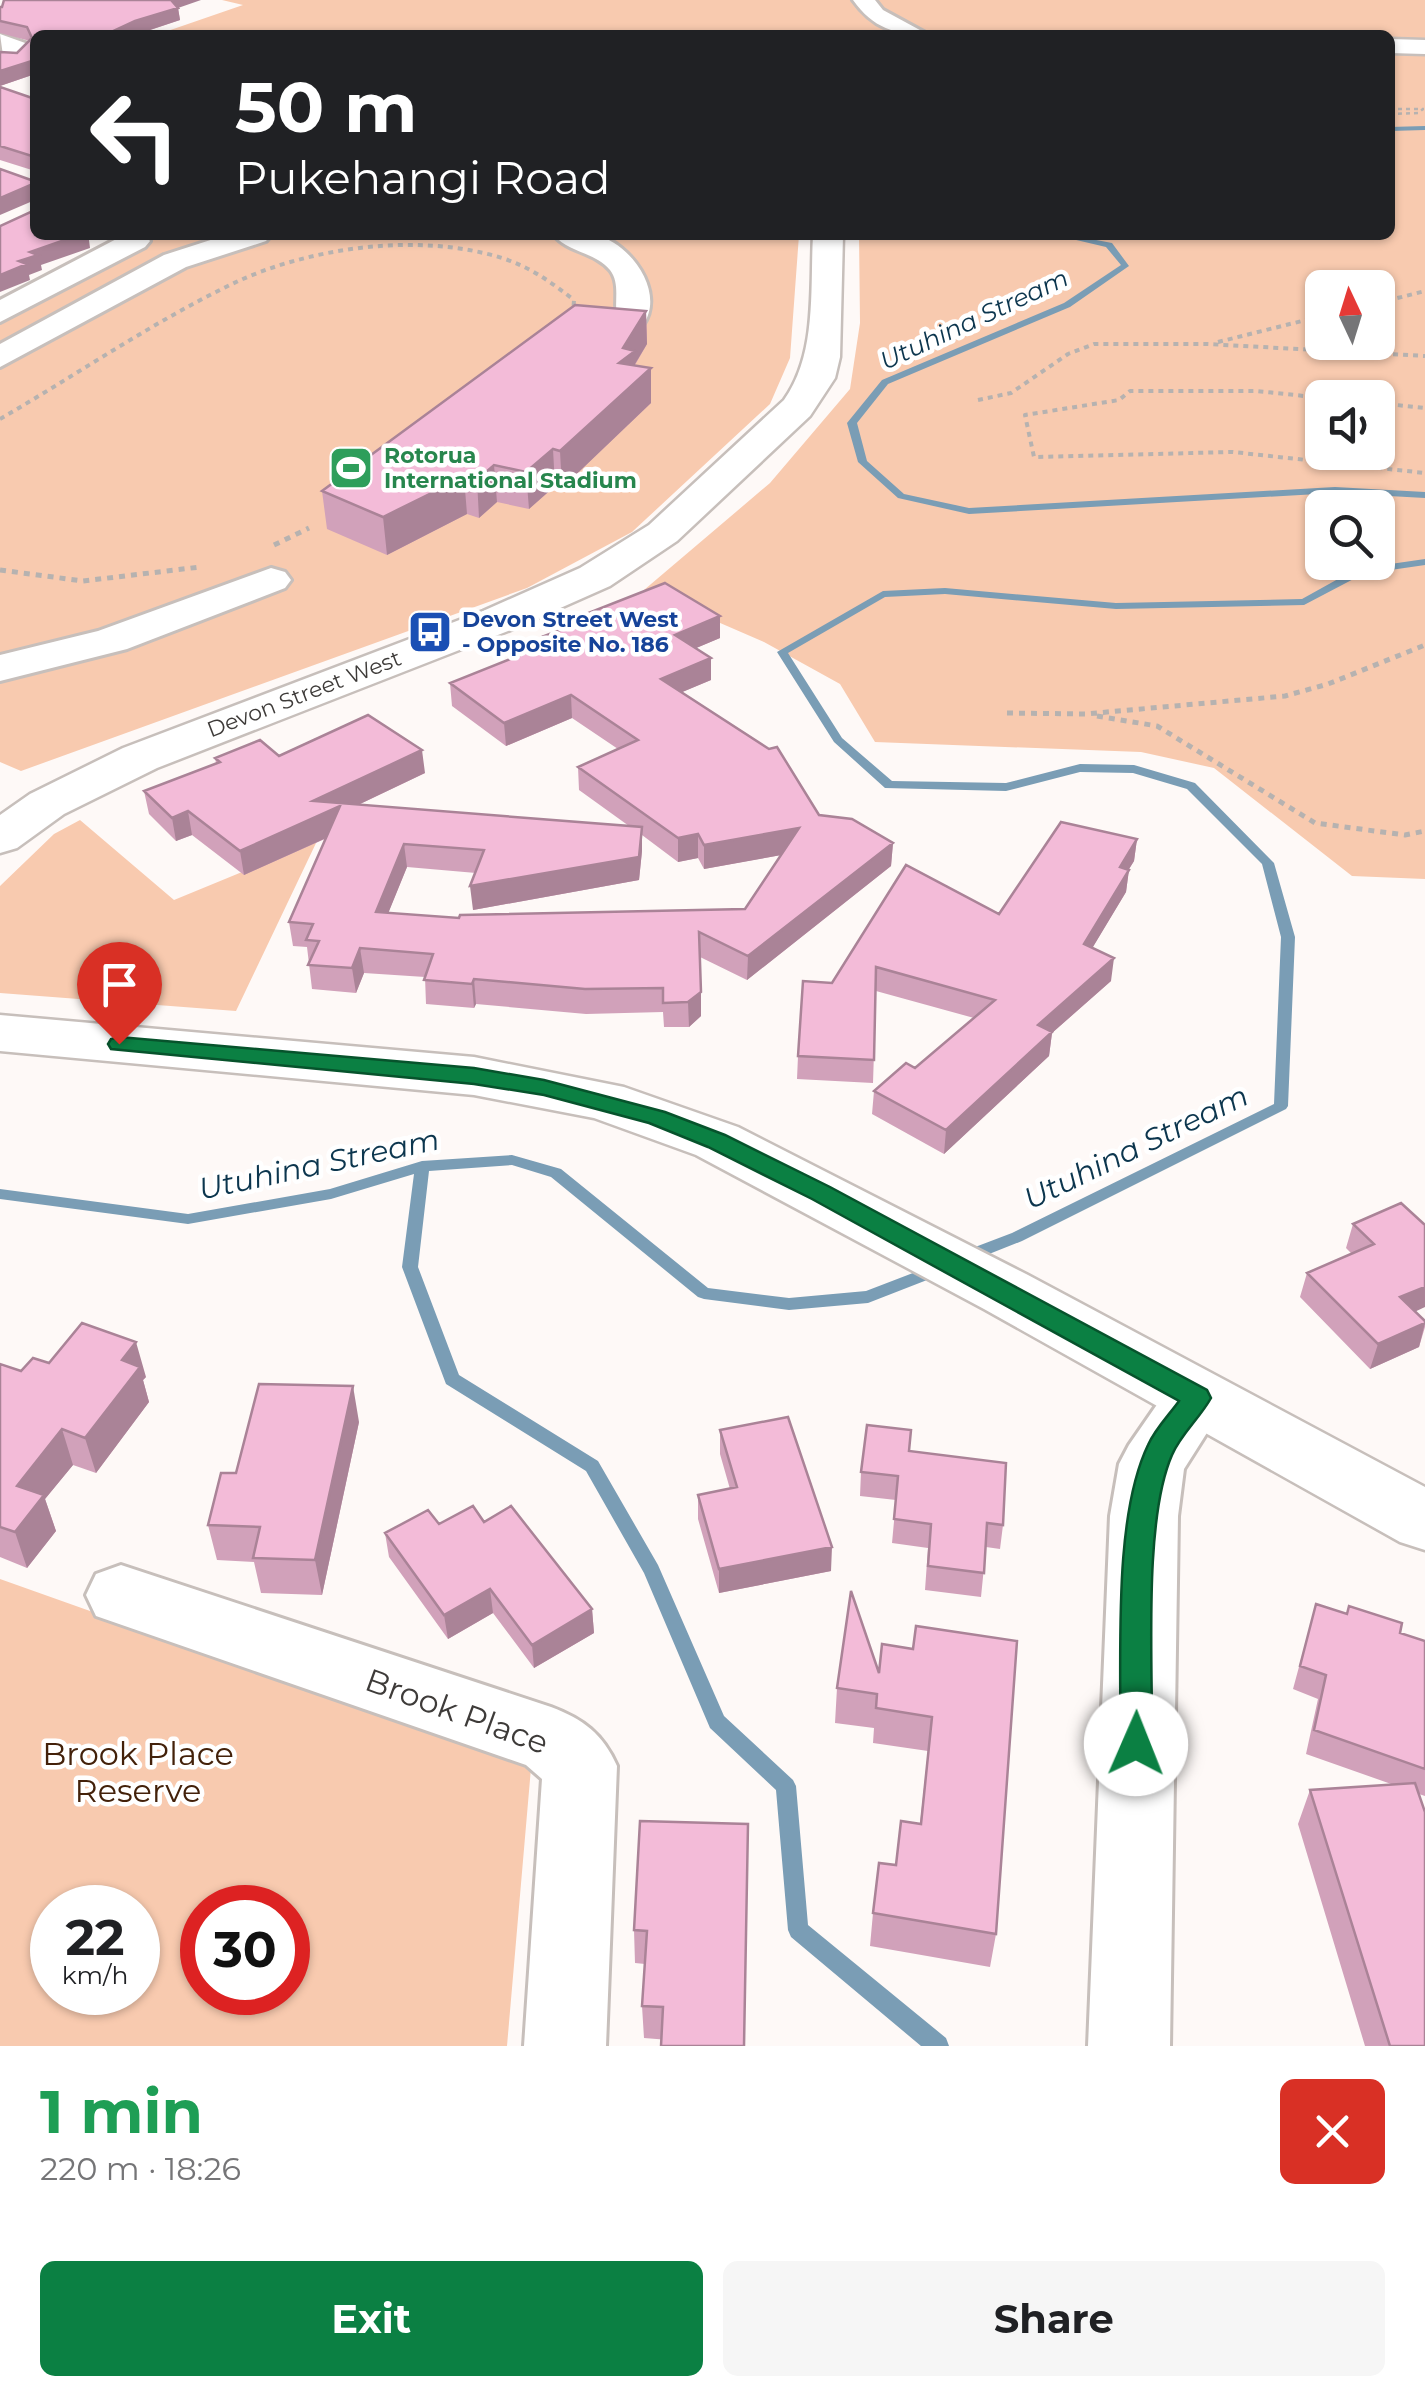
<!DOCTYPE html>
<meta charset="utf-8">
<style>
body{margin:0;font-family:Montserrat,sans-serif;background:#f6f6f6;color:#202124;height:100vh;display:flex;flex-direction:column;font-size:38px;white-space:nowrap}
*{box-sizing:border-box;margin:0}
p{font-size:32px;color:#757577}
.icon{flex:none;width:55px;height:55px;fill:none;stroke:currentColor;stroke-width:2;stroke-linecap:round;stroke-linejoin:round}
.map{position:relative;height:2046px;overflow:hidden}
.panel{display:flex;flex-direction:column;background:#fff;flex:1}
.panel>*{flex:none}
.hud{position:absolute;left:30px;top:30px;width:1365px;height:210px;border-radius:15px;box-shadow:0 2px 8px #0004;background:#202124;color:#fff;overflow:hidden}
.needle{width:65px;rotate:356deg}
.controls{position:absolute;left:1305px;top:270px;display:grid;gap:20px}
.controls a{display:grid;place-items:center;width:90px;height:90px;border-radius:15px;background:#fff;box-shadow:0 2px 8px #0004;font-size:50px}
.speed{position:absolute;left:30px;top:1885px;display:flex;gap:20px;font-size:50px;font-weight:700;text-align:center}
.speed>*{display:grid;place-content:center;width:130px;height:130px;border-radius:50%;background:#fff;box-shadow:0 2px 8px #0004;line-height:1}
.speed small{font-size:25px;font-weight:400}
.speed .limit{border:15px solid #d22;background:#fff;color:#111}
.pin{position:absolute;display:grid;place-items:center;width:85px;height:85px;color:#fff;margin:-102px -42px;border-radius:50% 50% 50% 0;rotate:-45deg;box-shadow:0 0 10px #0007}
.pin .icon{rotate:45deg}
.me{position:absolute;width:110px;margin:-55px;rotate:1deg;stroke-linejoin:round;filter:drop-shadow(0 0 8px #0008)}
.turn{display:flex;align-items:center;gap:35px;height:210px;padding:0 40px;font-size:45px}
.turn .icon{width:130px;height:130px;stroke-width:2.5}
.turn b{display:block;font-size:70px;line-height:85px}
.round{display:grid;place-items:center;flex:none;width:105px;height:105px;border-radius:15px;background:#f6f6f6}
.overview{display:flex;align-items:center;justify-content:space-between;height:170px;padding:0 40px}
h1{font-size:60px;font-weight:700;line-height:75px;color:#1e9e55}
.button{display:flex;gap:20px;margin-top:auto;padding:20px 40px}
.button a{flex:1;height:115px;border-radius:15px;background:#0b8043;color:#fff;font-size:40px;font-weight:700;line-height:115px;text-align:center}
.button a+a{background:#f6f6f6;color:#202124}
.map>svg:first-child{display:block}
.green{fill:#f8caaf;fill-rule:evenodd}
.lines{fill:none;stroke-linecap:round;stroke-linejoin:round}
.stream{fill:#7a9db5;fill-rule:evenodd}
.minor-casing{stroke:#c7bfbb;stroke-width:6}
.major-casing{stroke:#c7bfbb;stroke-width:5}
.path-far2{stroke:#b6b2b0;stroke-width:2.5;stroke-dasharray:4 4;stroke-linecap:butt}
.path-far1{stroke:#b6b2b0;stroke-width:4;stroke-dasharray:5 5;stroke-linecap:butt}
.path{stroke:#b6b2b0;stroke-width:5;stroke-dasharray:6 6;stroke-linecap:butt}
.minor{fill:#fff;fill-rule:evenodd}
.major{fill:#fff;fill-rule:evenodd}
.wall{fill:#d1a1ba;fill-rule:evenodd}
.shaded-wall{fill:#aa8397}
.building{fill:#f3bbd8;stroke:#aa8397;stroke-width:2.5}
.route{fill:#0b8043;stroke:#07532c;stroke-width:2.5}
.labels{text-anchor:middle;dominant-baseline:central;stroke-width:9;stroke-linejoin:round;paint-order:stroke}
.far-leisure-label{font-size:22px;font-weight:bold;fill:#27864d;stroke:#fff;text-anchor:start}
.far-transit-label{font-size:22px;font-weight:bold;fill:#164399;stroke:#fff;text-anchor:start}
.far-street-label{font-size:22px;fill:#3e3b39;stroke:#fff}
.far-water-label{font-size:25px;font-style:italic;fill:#0c364e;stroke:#fff}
.water-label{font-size:30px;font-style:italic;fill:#0c364e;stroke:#fff}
.near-street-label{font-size:32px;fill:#3e3b39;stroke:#fff}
.near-park-label{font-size:32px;fill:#43210a;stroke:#fff}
</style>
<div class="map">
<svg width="1425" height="2046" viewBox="0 0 1425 2046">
<rect width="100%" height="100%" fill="#fef9f7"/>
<!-- green -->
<path class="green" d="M 222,0 L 1425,0 L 1425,41 L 1390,40 L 1390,35 L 156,35 L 243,5 Z
M 1390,53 L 1425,54 L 1425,879 L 1352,876 L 1214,768 L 1141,752 L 875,742 L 840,684 L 764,642 L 644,590 L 770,483 L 850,389 L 860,323 L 859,235 L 1390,235 ZM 1322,288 L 1378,288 L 1378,342 L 1322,342 ZM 1322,398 L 1378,398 L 1378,452 L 1322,452 ZM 1322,508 L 1378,508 L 1378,562 L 1322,562 Z
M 138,235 L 799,235 L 790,358 L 770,404 L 632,532 L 527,588 L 21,771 L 0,762 L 0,307 Z
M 80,820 L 174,900 L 317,841 L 236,1011 L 0,993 L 0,886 L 54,834 Z
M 0,1579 L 531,1768 L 507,2046 L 0,2046 ZM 52,1908 L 138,1908 L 138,1992 L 52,1992 ZM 202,1908 L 288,1908 L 288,1992 L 202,1992 Z"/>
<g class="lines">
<!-- stream -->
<path class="stream" d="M 1425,126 L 1425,130 L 1390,131 L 1390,127 Z
M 1055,235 L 1070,235 L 1112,243 L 1129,266 L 1070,307 L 888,384 L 857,423 L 867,461 L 904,494 L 969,508 L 1335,487 L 1425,492 L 1425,498 L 1335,493 L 969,514 L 898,498 L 858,462 L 847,423 L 882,380 L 1064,303 L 1121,265 L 1106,247 Z
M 1425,559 L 1425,565 L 1363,574 L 1304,605 L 1116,609 L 945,594 L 885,597 L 788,653 L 842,738 L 892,781 L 1006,783 L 1080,764 L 1134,765 L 1195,783 L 1274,863 L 1295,937 L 1288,1106 L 1286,1109 L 1022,1241 L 974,1260 L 962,1260 L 960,1256 L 962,1252 L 1012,1233 L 1274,1104 L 1281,937 L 1262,864 L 1187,789 L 1133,773 L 1080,772 L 1006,791 L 885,788 L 834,742 L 777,652 L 883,591 L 945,588 L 1116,603 L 1302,599 L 1356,569 Z
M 512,1155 L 561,1169 L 708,1288 L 789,1298 L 866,1291 L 939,1263 L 945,1265 L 947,1269 L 945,1273 L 868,1303 L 789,1310 L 704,1299 L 698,1297 L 551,1177 L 512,1165 L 429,1171 L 418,1267 L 459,1375 L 598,1461 L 658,1565 L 724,1716 L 793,1780 L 796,1786 L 808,1925 L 946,2038 L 949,2046 L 921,2046 L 791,1937 L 788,1930 L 776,1790 L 710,1728 L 644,1573 L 586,1471 L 446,1384 L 402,1267 L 414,1174 L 331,1199 L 188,1224 L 0,1199 L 0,1189 L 188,1214 L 330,1189 L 422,1161 Z"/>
<defs>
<path id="minor" d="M 853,0 L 875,0 L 883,10 L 929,35 C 895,35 873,28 853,0 Z
M 0,34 L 28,44 L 32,49 L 20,63 L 4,63 Z
M 124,235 L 145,235 L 150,241 L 145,247 L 0,322 L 0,300 Z
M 226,235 L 271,235 L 266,241 L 186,267 L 0,367 L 0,344 L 164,255 Z
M 554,235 C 567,235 583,232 596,235 C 630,243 666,292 643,325 L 621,325 C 610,309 623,287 610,270 C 595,252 567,252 554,235 Z
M 271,568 L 285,572 L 291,580 L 285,588 L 127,649 L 0,681 L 0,655 L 98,631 Z
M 1197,1373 L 1220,1380 L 1229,1398 L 1184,1469 L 1178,1516 L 1170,2046 L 1088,2046 L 1110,1516 L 1119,1464 L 1129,1445 L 1174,1380 Z
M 121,1565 L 551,1707 C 583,1719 603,1734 617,1766 L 606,2046 L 524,2046 L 542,1779 L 526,1765 L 96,1616 L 86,1595 L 96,1574 Z"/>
<path id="major" d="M 1390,39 L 1425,40 L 1425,54 L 1390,53 Z
M 813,235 L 843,235 L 840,357 L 835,378 L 810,416 L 677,541 L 610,586 L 513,629 L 157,768 L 64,814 L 17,848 L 0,853 L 0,815 L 30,794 L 123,748 L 483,611 L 580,568 L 649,525 L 784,400 C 817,354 810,290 813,235 Z
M 0,1015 L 474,1057 L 624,1087 L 738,1127 L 1028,1275 L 1425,1487 L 1425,1550 L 1400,1542 L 984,1309 L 696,1155 L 594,1118 L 474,1095 L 0,1051 Z"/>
</defs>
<!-- minor casing -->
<use href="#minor" class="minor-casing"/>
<!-- major casing -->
<use href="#major" class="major-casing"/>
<!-- path-far2 -->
<path class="path-far2" d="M 1390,109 L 1424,109
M 1390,114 L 1418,113 L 1423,109"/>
<!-- path-far1 -->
<path class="path-far1" d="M 1378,303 L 1425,291
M 1218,342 L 1322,316
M 1323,398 L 1257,391 L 1130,391 L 1119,400 L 1025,415 L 1034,457 L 1233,452 L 1425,473
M 978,400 L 1011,393 L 1068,354 L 1094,344 L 1207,344 L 1425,356
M 1378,403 L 1425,408
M 0,419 C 76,375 153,322 232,284 C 309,247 419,232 502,258 C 530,267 551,282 574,300 L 573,314"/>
<!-- path -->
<path class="path" d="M 274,545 L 309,528
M 0,570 L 83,581 L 200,567
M 1007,713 L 1085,714 L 1285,696 L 1328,684 L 1425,645
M 1097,716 L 1157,726 L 1315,823 L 1405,835 L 1425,831"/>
<!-- minor -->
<use href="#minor" class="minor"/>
<!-- major -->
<use href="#major" class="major"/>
</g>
<!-- wall -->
<path class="wall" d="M 0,7 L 178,8 L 180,20 L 135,35 L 35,35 L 35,74 L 0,86 L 17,53 L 30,41 L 0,33 Z
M 0,87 L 35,99 L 35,171 L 0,160 Z
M 646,311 L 647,344 L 635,365 L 651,368 L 651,403 L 562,488 L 555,486 L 529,509 L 497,502 L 479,518 L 467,514 L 387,555 L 327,529 L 322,491 Z
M 720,616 L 720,638 L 696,648 L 711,680 L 682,692 L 819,815 L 893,843 L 891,866 L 747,980 L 700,957 L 701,1016 L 689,1027 L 664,1027 L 663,1012 L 586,1014 L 476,1004 L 474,1008 L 426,1004 L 425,977 L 364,973 L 356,993 L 312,989 L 307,947 L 293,946 L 289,922 L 327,838 L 244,875 L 192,835 L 176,841 L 149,814 L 144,791 L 216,763 L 215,758 L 279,756 L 425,773 L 358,805 L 629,826 L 579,790 L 578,767 L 618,749 L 572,718 L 506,746 L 452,706 L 450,683 L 545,646 L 544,636 L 573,625 L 573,619 ZM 642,835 L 678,862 L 698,858 L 704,869 L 781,855 L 745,909 L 459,918 L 388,913 L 407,867 L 476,873 L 473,910 L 639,880 L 642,851 Z
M 1137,839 L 1134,861 L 1129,869 L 1126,892 L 1092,948 L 1111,981 L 1052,1033 L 1049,1056 L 944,1154 L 872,1114 L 874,1091 L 915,1068 L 974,1018 L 876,991 L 873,1083 L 797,1079 L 798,1056 L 832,983 L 999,914 Z
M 1353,1224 L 1425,1225 L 1415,1312 L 1425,1321 L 1425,1327 L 1419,1347 L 1370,1369 L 1300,1297 L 1307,1273 L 1352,1254 L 1346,1248 Z
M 49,1363 L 146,1377 L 143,1380 L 149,1402 L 96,1473 L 73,1465 L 45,1499 L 56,1531 L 27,1568 L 0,1557 L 0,1364 L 21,1371 Z
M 359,1422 L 322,1595 L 261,1593 L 254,1562 L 217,1560 L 208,1525 L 236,1473 Z
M 720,1430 L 831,1571 L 719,1593 L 698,1519 L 698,1495 L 730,1489 L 720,1454 Z
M 909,1451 L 1003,1525 L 1000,1549 L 986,1547 L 981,1597 L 925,1590 L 928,1548 L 892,1543 L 896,1500 L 860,1496 L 861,1472 Z
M 484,1522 L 592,1609 L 594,1633 L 534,1668 L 493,1613 L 448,1639 L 389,1557 L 385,1533 L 439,1524 Z
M 1316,1604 L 1425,1641 L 1425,1796 L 1419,1794 L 1425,2046 L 1365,2046 L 1298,1824 L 1310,1790 L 1394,1785 L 1306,1754 L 1318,1699 L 1293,1689 Z
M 913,1649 L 996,1934 L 990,1967 L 870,1946 L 873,1913 L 896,1865 L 920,1824 L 928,1751 L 873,1743 L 874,1728 L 835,1723 L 837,1688 L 879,1673 Z
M 640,1821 L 744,2046 L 644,2038 L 642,2006 L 645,1964 L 635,1963 L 634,1930 Z"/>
<!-- shaded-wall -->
<path class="shaded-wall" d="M 169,0 L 201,0 L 178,8 L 180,20 L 135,35 L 105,35 Z
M 35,60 L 35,74 L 0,86 L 0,71 Z
M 33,184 L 35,200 L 0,215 L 0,198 Z
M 77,235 L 103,235 L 89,240 L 90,248 L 41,265 L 42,270 L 29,275 L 30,280 L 0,292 L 0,275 L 30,252 Z
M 646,311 L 647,344 L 635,364 L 635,382 L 651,368 L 651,403 L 562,488 L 560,451 L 619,363 L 623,348 Z
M 553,449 L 555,486 L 529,509 L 526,472 Z
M 494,465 L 497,502 L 479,518 L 477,480 Z
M 464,477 L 467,514 L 387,555 L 383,517 Z
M 720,616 L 720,638 L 675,657 L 675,635 Z
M 711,658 L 711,680 L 661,701 L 661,679 Z
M 571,695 L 572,718 L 506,746 L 504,723 Z
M 422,750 L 425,773 L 341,813 L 344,830 L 244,875 L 240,851 L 313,801 Z
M 188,811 L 192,835 L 176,841 L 172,818 Z
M 642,827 L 642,851 L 639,880 L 473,910 L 470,886 Z
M 799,828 L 798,852 L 704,869 L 704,845 Z
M 698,834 L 698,858 L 678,862 L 678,838 Z
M 1137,839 L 1134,861 L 1116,890 L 1120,867 Z
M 893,843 L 891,866 L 747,980 L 748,956 Z
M 404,844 L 407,867 L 379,936 L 376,912 Z
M 1129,870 L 1126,892 L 1081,967 L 1084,944 Z
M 360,948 L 364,973 L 356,993 L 352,968 Z
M 1114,958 L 1111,981 L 1052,1033 L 1049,1056 L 944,1154 L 946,1130 L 1038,1025 Z
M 474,979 L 476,1004 L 474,1008 L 472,984 Z
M 701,992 L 701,1016 L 689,1027 L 688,1002 Z
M 1425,1287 L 1425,1307 L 1393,1322 L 1400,1297 Z
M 1425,1323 L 1419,1347 L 1370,1369 L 1378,1344 Z
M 136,1342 L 146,1377 L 143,1380 L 149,1402 L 96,1473 L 85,1438 L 122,1360 Z
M 353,1386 L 359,1422 L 322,1595 L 315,1560 Z
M 62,1429 L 73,1465 L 45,1499 L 56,1531 L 27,1568 L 15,1532 L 17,1486 Z
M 832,1547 L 831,1571 L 719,1593 L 719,1569 Z
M 490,1589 L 493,1613 L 448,1639 L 444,1615 Z
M 592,1609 L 594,1633 L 534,1668 L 532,1645 Z"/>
<!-- building -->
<path class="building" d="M 4,0 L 171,0 L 178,8 L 135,21 L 105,35 L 35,35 L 35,60 L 0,71 L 0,52 L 17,53 L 32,38 L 27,27 L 0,21 L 0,7 L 2,7 Z
M 0,87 L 35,99 L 35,157 L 0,146 Z
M 0,169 L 31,180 L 35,177 L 35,235 L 79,235 L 30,252 L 38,255 L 19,261 L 27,264 L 0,275 L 0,226 L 33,211 L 33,184 L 0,198 Z
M 575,305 L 646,311 L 623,348 L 635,351 L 619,363 L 651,368 L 560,451 L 553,449 L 526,472 L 494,465 L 477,480 L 464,477 L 383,517 L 322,491 Z
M 665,583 L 720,616 L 675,635 L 711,658 L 661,679 L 769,749 L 777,747 L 819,815 L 852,819 L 893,843 L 748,956 L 699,932 L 701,992 L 688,1002 L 663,1003 L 663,988 L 585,989 L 474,979 L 472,984 L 424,980 L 433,954 L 360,948 L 352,968 L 308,965 L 319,941 L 306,940 L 313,924 L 289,922 L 340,806 L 240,851 L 188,811 L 172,818 L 144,791 L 220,762 L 215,758 L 260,740 L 279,756 L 368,715 L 422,750 L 313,801 L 642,827 L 639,857 L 470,886 L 484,850 L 404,844 L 376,912 L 459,918 L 460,915 L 745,909 L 799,828 L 704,845 L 698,834 L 678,838 L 578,767 L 638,740 L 571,695 L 504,723 L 450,683 L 553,642 L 544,636 L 579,623 L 573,619 Z
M 1061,822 L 1137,839 L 1120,867 L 1129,870 L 1084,944 L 1114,958 L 1038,1025 L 1052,1032 L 946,1130 L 874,1091 L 906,1063 L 915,1068 L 995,1000 L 876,967 L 874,1060 L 798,1056 L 803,981 L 832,983 L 906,865 L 999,914 Z
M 1401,1203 L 1425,1225 L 1425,1287 L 1400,1297 L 1425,1321 L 1425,1323 L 1378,1344 L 1307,1273 L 1374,1244 L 1353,1224 Z
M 82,1323 L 136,1342 L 122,1360 L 140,1367 L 85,1438 L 62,1429 L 17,1486 L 44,1495 L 15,1532 L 0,1527 L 0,1364 L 21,1371 L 33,1358 L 49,1363 Z
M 259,1384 L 353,1386 L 315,1560 L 253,1558 L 260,1527 L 208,1525 L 221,1473 L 236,1473 Z
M 788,1417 L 832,1547 L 719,1569 L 698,1495 L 737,1487 L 720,1430 Z
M 867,1425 L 911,1430 L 909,1451 L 1006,1463 L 1003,1525 L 987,1523 L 984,1573 L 928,1566 L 931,1524 L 894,1519 L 898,1476 L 861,1472 Z
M 473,1506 L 484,1522 L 511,1506 L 592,1609 L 532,1645 L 490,1589 L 444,1615 L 385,1533 L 428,1510 L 439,1524 Z
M 851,1591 L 879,1673 L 882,1644 L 913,1649 L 916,1626 L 1017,1641 L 996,1934 L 873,1913 L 879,1863 L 896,1865 L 901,1821 L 921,1824 L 932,1717 L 876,1708 L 877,1694 L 837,1688 Z
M 1316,1604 L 1347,1614 L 1349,1606 L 1402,1623 L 1400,1633 L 1425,1641 L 1425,1769 L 1314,1730 L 1326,1675 L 1300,1666 Z
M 1415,1783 L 1425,1812 L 1425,2046 L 1390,2046 L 1310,1790 Z
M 640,1821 L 748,1824 L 744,2046 L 661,2046 L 663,2007 L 642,2006 L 647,1931 L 634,1930 Z"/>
<!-- route -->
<path class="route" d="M 119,1037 L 474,1068 L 544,1080 L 665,1112 L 725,1135 L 830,1187 L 1207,1390 L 1211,1398 C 1200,1418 1181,1434 1172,1455 C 1143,1521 1153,1668 1152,1744 L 1147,1755 L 1136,1759 L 1125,1755 L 1120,1744 C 1122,1660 1112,1520 1148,1445 C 1155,1429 1169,1415 1179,1401 L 812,1199 L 708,1147 L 649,1123 L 544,1095 L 474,1084 L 111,1049 L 108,1044 L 111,1039 Z"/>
<!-- icons -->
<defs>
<symbol id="stadium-square" viewBox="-11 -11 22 22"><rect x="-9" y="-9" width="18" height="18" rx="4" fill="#2e9e5b" stroke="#fff"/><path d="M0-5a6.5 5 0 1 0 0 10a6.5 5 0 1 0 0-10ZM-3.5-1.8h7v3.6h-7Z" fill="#fff"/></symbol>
<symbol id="bus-square" viewBox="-11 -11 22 22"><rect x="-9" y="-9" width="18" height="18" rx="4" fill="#1a4fb4" stroke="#fff"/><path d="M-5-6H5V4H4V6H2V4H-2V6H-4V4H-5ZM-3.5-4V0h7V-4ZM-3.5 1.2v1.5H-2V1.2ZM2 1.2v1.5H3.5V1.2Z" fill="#fff"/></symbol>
</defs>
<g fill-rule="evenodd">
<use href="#stadium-square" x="326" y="443" width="50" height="50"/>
<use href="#bus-square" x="405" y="607" width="50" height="50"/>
</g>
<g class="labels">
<!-- far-leisure labels -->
<g class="far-leisure-label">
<text x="384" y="455">Rotorua<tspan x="384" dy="25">International Stadium</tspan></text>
</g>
<!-- far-transit labels -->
<g class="far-transit-label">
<text x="462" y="619">Devon Street West<tspan x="462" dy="25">- Opposite No. 186</tspan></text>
</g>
<!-- far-street labels -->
<g class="far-street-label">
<text transform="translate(304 694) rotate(-21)">Devon Street West</text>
</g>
<!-- far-water labels -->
<g class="far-water-label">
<text transform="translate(974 319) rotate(-25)">Utuhina Stream</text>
</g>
<!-- water labels -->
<g class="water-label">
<text transform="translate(1136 1147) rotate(-26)">Utuhina Stream</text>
<text transform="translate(319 1164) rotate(-12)">Utuhina Stream</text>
</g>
<!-- near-street labels -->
<g class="near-street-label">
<text transform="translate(457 1711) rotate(20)">Brook Place</text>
</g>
<!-- near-park labels -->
<g class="near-park-label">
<text x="138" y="1753">Brook Place<tspan x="138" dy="37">Reserve</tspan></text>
</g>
</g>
</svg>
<div class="controls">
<a><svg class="needle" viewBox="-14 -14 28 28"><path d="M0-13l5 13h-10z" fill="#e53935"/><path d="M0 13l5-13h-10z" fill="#757577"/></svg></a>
<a><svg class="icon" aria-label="sound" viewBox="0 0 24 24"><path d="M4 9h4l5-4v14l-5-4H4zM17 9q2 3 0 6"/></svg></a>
<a><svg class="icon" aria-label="search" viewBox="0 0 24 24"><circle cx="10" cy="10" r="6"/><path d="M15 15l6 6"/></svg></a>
</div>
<div class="speed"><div>22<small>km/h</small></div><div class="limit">30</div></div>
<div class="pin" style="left:119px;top:1044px;background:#d93025"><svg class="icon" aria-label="arrive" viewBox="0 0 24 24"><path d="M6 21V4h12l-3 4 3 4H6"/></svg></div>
<svg class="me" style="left:1136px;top:1744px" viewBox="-20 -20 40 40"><circle r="19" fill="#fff"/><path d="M0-13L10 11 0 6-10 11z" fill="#0b8043"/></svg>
<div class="hud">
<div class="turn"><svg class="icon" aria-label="left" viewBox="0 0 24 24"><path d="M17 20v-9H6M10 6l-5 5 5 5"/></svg><div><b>50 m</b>Pukehangi Road</div></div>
</div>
</div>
<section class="panel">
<div class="overview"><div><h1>1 min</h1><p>220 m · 18:26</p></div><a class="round" style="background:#d93025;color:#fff"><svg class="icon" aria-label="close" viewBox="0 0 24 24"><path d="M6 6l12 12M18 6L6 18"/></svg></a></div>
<div class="button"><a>Exit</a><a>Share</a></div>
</section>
